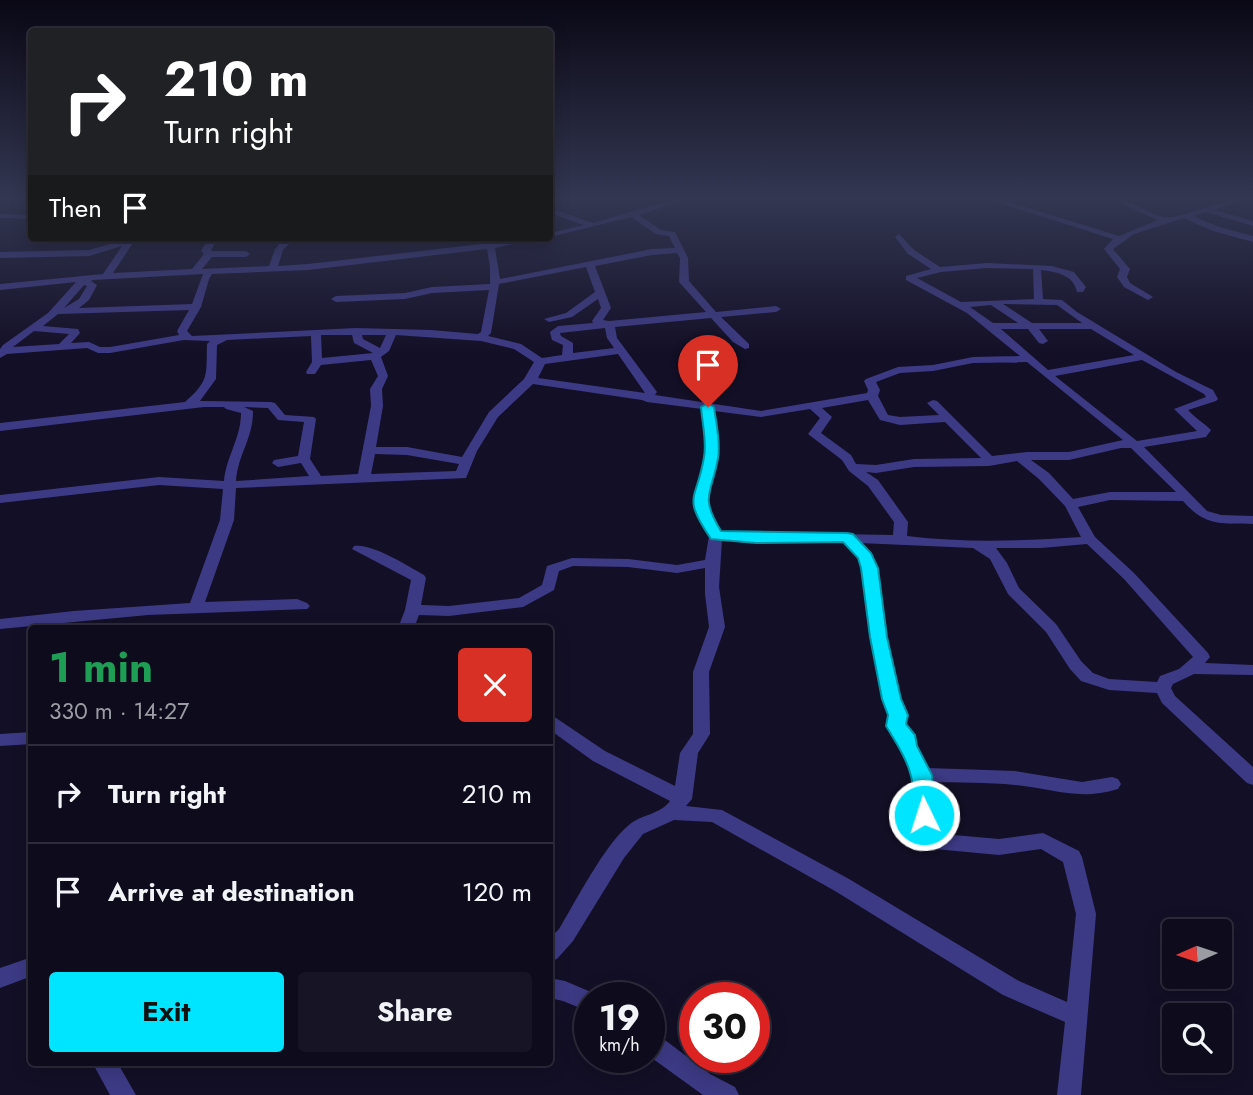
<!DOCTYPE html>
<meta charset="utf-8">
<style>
body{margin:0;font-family:Jost,sans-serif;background:#171425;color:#f1f3f6;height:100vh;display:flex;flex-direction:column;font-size:26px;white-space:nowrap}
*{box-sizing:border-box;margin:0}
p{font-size:23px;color:#9b9ba3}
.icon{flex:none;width:38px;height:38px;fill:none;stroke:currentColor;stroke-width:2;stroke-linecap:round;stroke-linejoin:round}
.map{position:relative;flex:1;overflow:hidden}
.details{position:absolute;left:28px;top:625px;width:525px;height:441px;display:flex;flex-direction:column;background:#0e0b1c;border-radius:7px;box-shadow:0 4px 18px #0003,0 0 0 2px #2e2b3b}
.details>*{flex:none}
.banner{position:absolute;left:28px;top:28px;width:525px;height:214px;border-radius:7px;box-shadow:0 4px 18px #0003,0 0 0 2px #2e2b3b;background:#202124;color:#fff;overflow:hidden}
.needle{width:46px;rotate:267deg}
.fabs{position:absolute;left:1162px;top:919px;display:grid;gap:14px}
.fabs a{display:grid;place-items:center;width:70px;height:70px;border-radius:7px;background:#0e0b1c;box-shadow:0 4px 18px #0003,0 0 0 2px #2e2b3b;font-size:35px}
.speed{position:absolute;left:574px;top:982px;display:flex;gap:14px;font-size:35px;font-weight:700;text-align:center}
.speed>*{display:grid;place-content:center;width:91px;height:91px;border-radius:50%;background:#0e0b1c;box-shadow:0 4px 18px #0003,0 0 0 2px #2e2b3b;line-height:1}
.speed small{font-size:18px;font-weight:400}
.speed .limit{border:10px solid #d22;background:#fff;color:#111}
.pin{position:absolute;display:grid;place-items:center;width:60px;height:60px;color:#fff;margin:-72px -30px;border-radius:50% 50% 50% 0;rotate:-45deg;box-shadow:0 0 7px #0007}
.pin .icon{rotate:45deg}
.me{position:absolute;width:77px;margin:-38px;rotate:356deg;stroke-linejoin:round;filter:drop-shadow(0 0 5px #0008)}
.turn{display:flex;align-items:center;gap:24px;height:147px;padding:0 21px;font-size:32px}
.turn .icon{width:91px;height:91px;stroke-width:2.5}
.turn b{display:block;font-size:49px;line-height:60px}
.then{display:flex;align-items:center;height:66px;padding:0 21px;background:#0003;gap:14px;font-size:26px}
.round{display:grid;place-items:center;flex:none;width:74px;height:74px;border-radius:7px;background:#171425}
.overview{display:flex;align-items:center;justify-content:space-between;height:119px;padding:0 21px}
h1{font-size:42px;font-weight:700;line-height:52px;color:#1e9e55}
.button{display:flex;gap:14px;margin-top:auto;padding:14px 21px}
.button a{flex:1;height:80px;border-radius:7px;background:#00e5ff;color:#111;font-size:28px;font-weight:700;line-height:80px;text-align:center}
.button a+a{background:#171425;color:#f1f3f6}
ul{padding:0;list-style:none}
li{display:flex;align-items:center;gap:21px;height:98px;padding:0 21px;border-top:2px solid #2e2b3b}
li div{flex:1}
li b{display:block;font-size:26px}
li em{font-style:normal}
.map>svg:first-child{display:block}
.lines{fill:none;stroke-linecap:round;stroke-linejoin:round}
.street{fill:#3d3a85;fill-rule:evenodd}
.route{fill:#00e5ff;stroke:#0095a6;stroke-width:2}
</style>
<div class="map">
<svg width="1253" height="1095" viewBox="0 0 1253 1095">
<rect width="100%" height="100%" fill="#130f26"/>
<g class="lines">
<!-- street -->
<path class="street" d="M 671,200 L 685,200 L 639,215 L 661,230 L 675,232 L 688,258 L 689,281 L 716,312 L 776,306 L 781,309 L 776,312 L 721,317 L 749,344 L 749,348 L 745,349 L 733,342 L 711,318 L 615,327 L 617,338 L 657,392 L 655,395 L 761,411 L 867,393 L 868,390 L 864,381 L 866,379 L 898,367 L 933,365 L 973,357 L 1020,356 L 967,313 L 906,280 L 906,276 L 931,269 L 908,254 L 895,237 L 899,234 L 914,250 L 940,267 L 987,263 L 1052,266 L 1074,272 L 1086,287 L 1083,292 L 1077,292 C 1074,275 1057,272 1041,270 L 1043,299 L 1062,300 L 1077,312 L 1176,372 L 1213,390 L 1218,399 L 1216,401 L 1188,410 C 1195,418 1204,423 1211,430 L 1206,437 L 1144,447 L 1207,511 L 1221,515 L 1253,516 L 1253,524 C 1220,523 1206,527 1183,501 L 1110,500 L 1078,507 L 1095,537 L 1134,573 L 1208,653 L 1210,657 L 1205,663 L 1253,665 L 1253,675 L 1194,674 L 1173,684 L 1171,688 L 1175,696 L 1253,767 L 1253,785 L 1247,783 L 1162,703 L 1157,693 L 1109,690 L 1081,681 L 1070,669 L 1046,632 L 1008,594 L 990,559 L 973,548 L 860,543 L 873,556 L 877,568 L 887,637 L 900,699 L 906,715 L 905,724 C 914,734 920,755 928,768 L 1015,771 L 1082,782 L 1112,777 L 1118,779 L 1121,784 L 1118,789 C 1079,801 1053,789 1015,785 C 987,782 959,783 931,782 L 933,815 L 942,834 L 999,839 L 1043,833 L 1079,851 L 1082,857 L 1096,914 L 1081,1095 L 1057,1095 L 1065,1022 L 1003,995 L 835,891 L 712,822 L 674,820 L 643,834 L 624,858 L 573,941 L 557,959 L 550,961 L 550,938 L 559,929 C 576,901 605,844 629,825 C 641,814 660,815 670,801 L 593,761 L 550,730 L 550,716 L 556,718 L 605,751 L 675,786 L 680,753 L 693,734 L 693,672 L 709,627 L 705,594 L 705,568 L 677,573 L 628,567 L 573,566 L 559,571 L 554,590 L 523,607 L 449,616 L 419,615 L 414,628 L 398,628 L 405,610 L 411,580 L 352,549 L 354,546 C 372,543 408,566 424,575 L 426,578 L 421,605 L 449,606 L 519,598 L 542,585 L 547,566 L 572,558 L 628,559 L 677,565 L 705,560 L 709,536 C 684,503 701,488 705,453 C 707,438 704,423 702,409 L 647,402 L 642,400 L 533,384 L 498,417 L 477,451 L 466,478 L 236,488 L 234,520 L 205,602 L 297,599 L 307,603 L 310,606 L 307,609 L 148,615 L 0,629 L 0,619 L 74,611 L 190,603 L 220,520 L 223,489 L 159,485 L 0,503 L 0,495 L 159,477 L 224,481 C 226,457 241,438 241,413 L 226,409 L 224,407 L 204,407 L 0,431 L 0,423 L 185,402 C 210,380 206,375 207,344 L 210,341 L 184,340 L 110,353 L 98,353 L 87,348 L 7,354 L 0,358 L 0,349 L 3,345 L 48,313 L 76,282 L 0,290 L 0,284 L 103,274 L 122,246 L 89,256 L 0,258 L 0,252 L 89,250 L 131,238 L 180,238 L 176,241 L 133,243 L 113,273 L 192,269 L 204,254 L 201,251 L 209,238 L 217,238 L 211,251 L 246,251 L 250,254 L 246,257 L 212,257 L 202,269 L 269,266 L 275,249 L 279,245 L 268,238 L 279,238 L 289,244 L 283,250 L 278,266 L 308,264 L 490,243 L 519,238 L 537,238 L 495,248 L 500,279 L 652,249 L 675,248 L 669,236 L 656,234 L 631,217 L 550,237 L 550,233 L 584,225 L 550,213 L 550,208 L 593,223 ZM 487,249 L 490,267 L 490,284 L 432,287 L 405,293 L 336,296 L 331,299 L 336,302 L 405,299 L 432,293 L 489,290 L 481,332 L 478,334 L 431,330 L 356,328 L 192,336 L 187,331 L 201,307 L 209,279 L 212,274 L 308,270 ZM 677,253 L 680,258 L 679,282 L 706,312 L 609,321 L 603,320 L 611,308 L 595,266 L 652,255 ZM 586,267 L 595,292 L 566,313 L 544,319 L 549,322 L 572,317 L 598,299 L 601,308 L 592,321 L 593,323 L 558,326 L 550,332 L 552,340 L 563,345 L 562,355 L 542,358 L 521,344 L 488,336 L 491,333 L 499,284 ZM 987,268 L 1033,269 L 1034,299 L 961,302 L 917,278 L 941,272 ZM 203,274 L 192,304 L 79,308 L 89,300 L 97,285 L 91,281 L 93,280 ZM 84,285 L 87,286 L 79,299 L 64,308 ZM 1003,304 L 1057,305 L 1082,323 L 1032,323 ZM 991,305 L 1018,323 L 993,323 L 970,307 ZM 189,310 L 177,331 L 179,335 L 110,347 L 100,347 L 89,342 L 71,343 L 80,333 L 78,329 L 43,326 L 58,314 ZM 605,328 L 607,338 L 614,348 L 573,353 L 573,343 L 561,336 L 560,333 ZM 1001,329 L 1028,329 L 1039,343 L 1043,344 L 1048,341 L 1039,329 L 1091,329 L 1134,355 L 1048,370 ZM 34,331 L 69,334 L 59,344 L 13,347 ZM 321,335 L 352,335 L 354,343 L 373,353 L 322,358 ZM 362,335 L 386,335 L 380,348 L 363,339 ZM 396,335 L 481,341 L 514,349 L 534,362 L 524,379 L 489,412 L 462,457 L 407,447 L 376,447 L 383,406 L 382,389 L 388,376 L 381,357 L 389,351 ZM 311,336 L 312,362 L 306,372 L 307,374 L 315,374 L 321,365 L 371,360 L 378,376 L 370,389 L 371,406 L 358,474 L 321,476 L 310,459 L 316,419 L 314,417 L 285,415 L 275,403 L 271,402 L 200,401 L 216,379 L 217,345 L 227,340 ZM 618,354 L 645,393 L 538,378 L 545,364 ZM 1142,360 L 1204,394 L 1206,397 L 1174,409 L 1197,431 L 1137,441 L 1055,376 ZM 1027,362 L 1123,440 L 1069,452 L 1027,452 L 992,456 L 937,401 L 933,400 L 927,403 L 939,415 L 900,417 L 888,415 L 878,396 L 880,390 L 876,382 L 900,373 L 933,371 L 973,363 ZM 868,400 L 880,420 L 900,425 L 945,422 L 981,458 L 914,459 L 876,465 L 856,464 L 851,455 L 821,433 L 832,417 L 822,408 ZM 244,407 L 268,408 L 278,420 L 304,422 L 298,456 L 274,460 L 272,463 L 278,467 L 301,463 L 309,476 L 236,481 C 238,454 253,439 253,411 ZM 810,409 L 820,418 L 808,434 L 842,460 L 849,471 L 868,486 L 894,522 L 893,535 L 720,532 C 697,501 716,483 718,450 C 719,437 716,424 714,411 L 761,417 ZM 1121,448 L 1131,448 L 1176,492 L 1110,492 L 1073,499 L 1049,473 L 1031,460 L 1069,460 ZM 375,454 L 407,455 L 459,464 L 456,471 L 371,474 ZM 1017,461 L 1039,479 L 1065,506 L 1081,537 C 1023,541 964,543 907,536 L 908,522 L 878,480 L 866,472 L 876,473 L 914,467 L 989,466 ZM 722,540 L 844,542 L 859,557 L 863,568 L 871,637 L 884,699 L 890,715 L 887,726 C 895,739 909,760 913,776 C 916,788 912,803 915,815 C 917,826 923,837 928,846 L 935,849 L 999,855 L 1041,849 L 1063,862 L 1076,914 L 1067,1002 L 1019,981 L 849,879 L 722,810 L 686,806 L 692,799 L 698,753 L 710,734 L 709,672 L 725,627 L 719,587 ZM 1087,544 L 1124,579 L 1193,657 L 1179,669 L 1160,676 L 1157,682 L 1109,679 L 1093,673 L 1081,661 L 1056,624 L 1019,588 L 1007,563 L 996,548 L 1041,548 Z
M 990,200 L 1003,200 L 1119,236 L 1158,220 L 1113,200 C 1133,200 1147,214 1165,217 C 1181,219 1218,200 1240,200 L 1215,210 L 1253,221 L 1253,226 L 1207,212 L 1193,216 L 1219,227 L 1253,236 L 1253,242 L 1213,231 L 1184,218 L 1134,234 L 1113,249 L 1130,269 L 1127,277 L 1130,283 L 1153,297 L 1148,300 L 1124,287 L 1117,277 L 1120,269 L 1104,249 L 1113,239 Z
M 0,214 L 32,215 L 32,219 L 0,218 Z
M 32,732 L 32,744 L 0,746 L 0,734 Z
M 32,957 L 32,976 L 0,988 L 0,968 Z
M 550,978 L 565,981 L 598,995 L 599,998 L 590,998 L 590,1012 L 563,1001 L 550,998 Z
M 649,1031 L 657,1034 L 710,1074 L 735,1087 L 739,1095 L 703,1095 L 649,1056 Z
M 92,1062 L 117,1062 L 136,1095 L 110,1095 Z"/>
</g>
<!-- sky -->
<linearGradient id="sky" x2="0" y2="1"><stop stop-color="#0a0815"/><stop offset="0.56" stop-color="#333752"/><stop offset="1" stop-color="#333752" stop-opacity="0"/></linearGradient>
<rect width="1253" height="354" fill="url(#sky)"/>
<!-- route -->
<path class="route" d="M 708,403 L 714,407 C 716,423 721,442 718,458 C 712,494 699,495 721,531 L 847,533 L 853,534 L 871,553 L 878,568 L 887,637 L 901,699 L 908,715 L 906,724 L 915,735 L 917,746 L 932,775 L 935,815 L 932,821 L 924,824 L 917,821 C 909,807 915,791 911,776 C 907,759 895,741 886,726 L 888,715 L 882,699 L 870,637 L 861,568 L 858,558 L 843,542 L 756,543 L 711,539 C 681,495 697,501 704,457 C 707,442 702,422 701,407 Z"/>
</svg>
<div class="fabs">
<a><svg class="needle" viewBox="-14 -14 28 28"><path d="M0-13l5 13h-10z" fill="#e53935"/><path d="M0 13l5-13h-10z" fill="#9b9ba3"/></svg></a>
<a><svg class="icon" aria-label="search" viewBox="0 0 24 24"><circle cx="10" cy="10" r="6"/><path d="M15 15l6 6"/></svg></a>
</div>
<div class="speed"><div>19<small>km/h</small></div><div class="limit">30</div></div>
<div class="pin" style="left:708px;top:407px;background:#d93025"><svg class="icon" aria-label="arrive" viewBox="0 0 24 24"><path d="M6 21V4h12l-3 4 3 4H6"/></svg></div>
<svg class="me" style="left:924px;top:815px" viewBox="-20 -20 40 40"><circle r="17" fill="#00e5ff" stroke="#fff" stroke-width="3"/><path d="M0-11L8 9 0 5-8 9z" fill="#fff"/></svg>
<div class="banner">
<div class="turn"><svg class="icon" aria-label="right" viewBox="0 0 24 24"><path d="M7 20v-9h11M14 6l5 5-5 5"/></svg><div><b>210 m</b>Turn right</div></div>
<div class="then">Then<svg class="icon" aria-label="arrive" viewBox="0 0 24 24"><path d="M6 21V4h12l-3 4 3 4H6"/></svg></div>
</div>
<section class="details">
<div class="overview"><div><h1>1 min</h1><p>330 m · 14:27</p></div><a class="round" style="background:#d93025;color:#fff"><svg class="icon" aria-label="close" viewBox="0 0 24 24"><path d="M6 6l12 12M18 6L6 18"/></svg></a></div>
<ul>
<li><svg class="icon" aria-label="right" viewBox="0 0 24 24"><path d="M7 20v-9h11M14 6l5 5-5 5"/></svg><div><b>Turn right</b></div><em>210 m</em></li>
<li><svg class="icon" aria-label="arrive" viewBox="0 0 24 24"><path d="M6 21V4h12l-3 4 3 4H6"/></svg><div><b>Arrive at destination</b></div><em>120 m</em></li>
</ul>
<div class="button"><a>Exit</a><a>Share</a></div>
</section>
</div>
